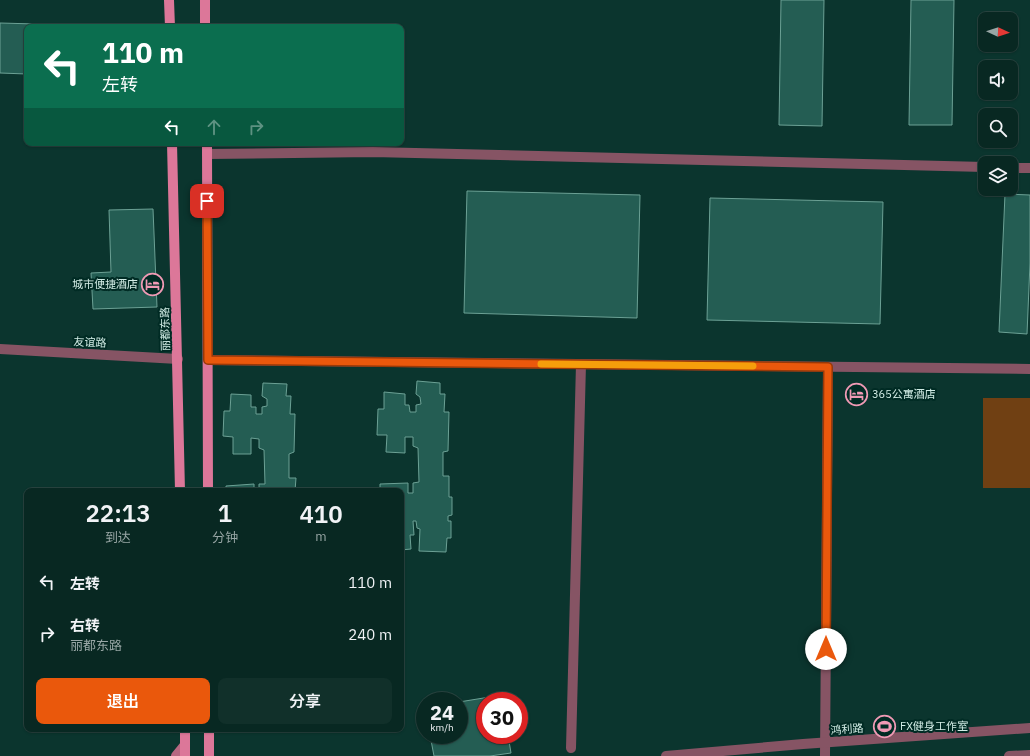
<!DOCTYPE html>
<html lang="zh">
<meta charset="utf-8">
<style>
body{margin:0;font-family:"IBM Plex Sans","Noto Sans SC",sans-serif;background:#11302a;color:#f1f3f6;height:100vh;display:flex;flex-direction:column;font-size:15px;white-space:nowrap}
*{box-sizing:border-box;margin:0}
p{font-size:13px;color:#98a6a5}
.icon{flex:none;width:22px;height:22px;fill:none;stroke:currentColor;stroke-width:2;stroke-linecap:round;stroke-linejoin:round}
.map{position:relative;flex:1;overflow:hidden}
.drawer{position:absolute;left:24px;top:488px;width:380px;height:244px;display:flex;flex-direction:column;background:#082822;border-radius:8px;box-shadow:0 1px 3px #0004,0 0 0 1px #294440}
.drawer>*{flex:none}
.hud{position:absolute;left:24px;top:24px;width:380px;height:122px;border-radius:8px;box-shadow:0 1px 3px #0004,0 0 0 1px #294440;background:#0b6e4f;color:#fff;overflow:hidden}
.needle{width:26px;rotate:93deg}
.buttons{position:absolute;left:978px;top:12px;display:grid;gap:8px}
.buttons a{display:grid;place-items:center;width:40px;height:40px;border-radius:8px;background:#082822;box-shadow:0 1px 3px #0004,0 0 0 1px #294440;font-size:20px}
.speed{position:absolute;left:416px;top:692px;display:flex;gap:8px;font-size:20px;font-weight:700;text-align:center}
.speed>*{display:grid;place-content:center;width:52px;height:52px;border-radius:50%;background:#082822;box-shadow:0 1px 3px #0004,0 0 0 1px #294440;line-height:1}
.speed small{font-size:10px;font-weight:400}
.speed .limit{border:6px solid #d22;background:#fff;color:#111}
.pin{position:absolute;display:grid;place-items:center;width:34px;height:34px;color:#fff;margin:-17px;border-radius:8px;box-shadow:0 2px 6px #0006}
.me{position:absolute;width:44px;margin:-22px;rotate:0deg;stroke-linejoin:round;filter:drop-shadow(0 0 3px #0008)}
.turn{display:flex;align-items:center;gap:14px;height:84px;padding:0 12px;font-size:18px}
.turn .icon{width:52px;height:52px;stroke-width:2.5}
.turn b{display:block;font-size:28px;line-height:34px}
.lanes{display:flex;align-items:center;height:38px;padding:0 12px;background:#0003;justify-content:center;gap:20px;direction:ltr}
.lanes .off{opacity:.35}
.eta{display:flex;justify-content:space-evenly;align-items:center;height:68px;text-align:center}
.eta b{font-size:24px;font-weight:600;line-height:28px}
.primary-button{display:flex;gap:8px;margin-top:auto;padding:8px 12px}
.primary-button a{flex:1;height:46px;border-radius:8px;background:#ea580c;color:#fff;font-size:16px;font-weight:600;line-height:46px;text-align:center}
.primary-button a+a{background:#11302a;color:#f1f3f6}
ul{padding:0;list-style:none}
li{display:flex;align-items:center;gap:12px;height:52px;padding:0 12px}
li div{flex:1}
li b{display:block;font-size:15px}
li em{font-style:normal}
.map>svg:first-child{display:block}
.green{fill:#704013}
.building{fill:#245d53;stroke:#6ca195}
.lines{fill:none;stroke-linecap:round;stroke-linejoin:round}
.minor{stroke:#865464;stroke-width:10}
.tertiary{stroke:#865464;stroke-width:10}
.secondary{stroke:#b76882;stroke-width:10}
.primary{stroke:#dc7799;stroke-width:10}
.route-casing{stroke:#983908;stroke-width:10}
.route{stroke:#ea580c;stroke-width:7}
.slow{stroke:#f59e0b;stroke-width:7}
.labels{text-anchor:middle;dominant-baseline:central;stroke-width:4;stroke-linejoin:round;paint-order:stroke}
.poi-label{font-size:11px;fill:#d2ede6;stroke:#002b24;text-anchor:start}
.street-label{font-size:11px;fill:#d2ede6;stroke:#002b24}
</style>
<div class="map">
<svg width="1030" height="756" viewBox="0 0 1030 756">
<rect width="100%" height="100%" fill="#0b352e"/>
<!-- green -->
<path class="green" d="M 983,398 L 1030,398 L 1030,488 L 983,488 Z"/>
<!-- building -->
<path class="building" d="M 781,0 L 824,0 L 822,126 L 779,125 Z
M 911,0 L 954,0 L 952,125 L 909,125 Z
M 0,23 L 107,26 L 107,27 L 27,27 L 27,74 L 0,73 Z
M 467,191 L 640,195 L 637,318 L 464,313 Z
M 1005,194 L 1030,195 L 1030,263 L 1027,334 L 999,332 Z
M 710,198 L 883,202 L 880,324 L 707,320 Z
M 153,209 L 157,307 L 93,309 L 91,273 L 111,272 L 109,210 Z
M 417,381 L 440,383 L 440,394 L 445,394 L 444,412 L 449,412 L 448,451 L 443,452 L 443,476 L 449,476 L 449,497 L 452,497 L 452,515 L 448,516 L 448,521 L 451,521 L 451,538 L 447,538 L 446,552 L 419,551 L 420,529 L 417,528 L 416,521 L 413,521 L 414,535 L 410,535 L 411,549 L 401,550 L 401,491 L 380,491 L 380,484 L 408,483 L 408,493 L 413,493 L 413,483 L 419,482 L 418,448 L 413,446 L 413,437 L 405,437 L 405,453 L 386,452 L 387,435 L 377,435 L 378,409 L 384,409 L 384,392 L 405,394 L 405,405 L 409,405 L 410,412 L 416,412 L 416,405 L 421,404 L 420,397 L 416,394 Z
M 263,383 L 287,384 L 286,396 L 291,396 L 290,414 L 295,414 L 294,452 L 289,454 L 289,478 L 296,478 L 295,491 L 259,491 L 259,484 L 265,484 L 264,450 L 259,448 L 259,439 L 251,438 L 251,454 L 233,454 L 233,437 L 223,436 L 224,411 L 230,411 L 231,394 L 251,395 L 251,407 L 256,407 L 256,414 L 262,414 L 262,407 L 267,406 L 267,399 L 262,396 Z
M 254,484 L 254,491 L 226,491 L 226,486 Z
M 502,695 L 503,701 L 485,701 L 485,735 L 508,735 L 511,753 L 490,756 L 434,756 L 430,735 L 459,735 L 459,702 Z"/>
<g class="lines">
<!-- minor -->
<path class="minor" d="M 207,154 L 373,152 L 985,167
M 1011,168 L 1030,168
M 571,748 L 581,364
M 825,756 L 828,367"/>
<!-- tertiary -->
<path class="tertiary" d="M 0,349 L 178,359
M 208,360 L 1030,369
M 666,756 L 803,744 L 1030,728
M 1009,756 L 1030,755"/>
<!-- secondary -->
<path class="secondary" d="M 176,756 L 185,745"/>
<!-- primary -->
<path class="primary" d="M 169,0 L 170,27
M 205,0 L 205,27
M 172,143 L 180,491
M 207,143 L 208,491
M 185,729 L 185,756
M 209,729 L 209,756"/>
</g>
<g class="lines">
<defs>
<path id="route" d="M 207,201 L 208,360 L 828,367 L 826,649"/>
</defs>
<!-- route casing -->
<use href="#route" class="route-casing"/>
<!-- route -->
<use href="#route" class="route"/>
<!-- slow -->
<path class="slow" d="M 541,364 L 753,366"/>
</g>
<!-- icons -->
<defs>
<symbol id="hotel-ring" viewBox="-11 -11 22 22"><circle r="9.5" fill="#002b24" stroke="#f09ab5" stroke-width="1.5"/><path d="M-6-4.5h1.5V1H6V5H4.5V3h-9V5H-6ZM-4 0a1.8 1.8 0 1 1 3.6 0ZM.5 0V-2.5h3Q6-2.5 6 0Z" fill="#f09ab5"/></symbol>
<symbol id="stadium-ring" viewBox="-11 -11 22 22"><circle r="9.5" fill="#002b24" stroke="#f09ab5" stroke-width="1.5"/><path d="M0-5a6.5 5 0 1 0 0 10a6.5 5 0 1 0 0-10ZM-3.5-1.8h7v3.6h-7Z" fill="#f09ab5"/></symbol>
</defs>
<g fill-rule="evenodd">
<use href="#hotel-ring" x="140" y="272" width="25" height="25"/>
<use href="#hotel-ring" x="844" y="382" width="25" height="25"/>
<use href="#stadium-ring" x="872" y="714" width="25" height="25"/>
</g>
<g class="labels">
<!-- poi labels -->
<g class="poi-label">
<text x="138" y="284" text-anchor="end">城市便捷酒店</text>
<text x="872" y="394">365公寓酒店</text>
<text x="900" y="726">FX健身工作室</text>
</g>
<!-- street labels -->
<g class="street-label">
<text transform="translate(165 329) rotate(-91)">丽都东路</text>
<text transform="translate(90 342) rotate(3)">友谊路</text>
<text transform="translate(847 729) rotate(-4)">鸿利路</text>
</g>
</g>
</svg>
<div class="buttons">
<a><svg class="needle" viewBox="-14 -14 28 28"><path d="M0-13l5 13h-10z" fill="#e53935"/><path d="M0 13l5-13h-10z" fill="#98a6a5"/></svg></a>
<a><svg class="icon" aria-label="sound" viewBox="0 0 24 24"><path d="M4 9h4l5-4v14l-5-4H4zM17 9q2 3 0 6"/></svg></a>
<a><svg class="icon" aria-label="search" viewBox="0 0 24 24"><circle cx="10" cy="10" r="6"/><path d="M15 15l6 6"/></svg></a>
<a><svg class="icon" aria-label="layers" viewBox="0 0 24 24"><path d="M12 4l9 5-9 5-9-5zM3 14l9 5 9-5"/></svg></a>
</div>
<div class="speed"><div>24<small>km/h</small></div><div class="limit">30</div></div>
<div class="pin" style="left:207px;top:201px;background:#d93025"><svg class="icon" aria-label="arrive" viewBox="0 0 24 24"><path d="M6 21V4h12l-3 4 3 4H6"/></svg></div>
<svg class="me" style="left:826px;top:649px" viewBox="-20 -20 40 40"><circle r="19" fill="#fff"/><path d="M0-13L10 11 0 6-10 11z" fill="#ea580c"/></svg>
<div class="hud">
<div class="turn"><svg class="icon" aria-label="left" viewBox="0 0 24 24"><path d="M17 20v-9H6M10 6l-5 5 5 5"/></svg><div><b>110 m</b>左转</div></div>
<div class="lanes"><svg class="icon" aria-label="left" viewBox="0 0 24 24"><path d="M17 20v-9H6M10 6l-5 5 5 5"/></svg><svg class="icon off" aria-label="ahead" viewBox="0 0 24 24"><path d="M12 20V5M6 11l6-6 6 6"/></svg><svg class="icon off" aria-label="right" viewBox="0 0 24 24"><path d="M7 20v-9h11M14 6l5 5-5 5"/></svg></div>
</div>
<section class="drawer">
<div class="eta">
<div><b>22:13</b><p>到达</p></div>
<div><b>1</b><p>分钟</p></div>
<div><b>410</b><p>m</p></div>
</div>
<ul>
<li><svg class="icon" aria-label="left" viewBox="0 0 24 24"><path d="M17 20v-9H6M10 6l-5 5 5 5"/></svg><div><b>左转</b></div><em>110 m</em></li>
<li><svg class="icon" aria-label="right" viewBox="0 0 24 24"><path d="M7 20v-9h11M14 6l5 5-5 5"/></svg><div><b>右转</b><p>丽都东路</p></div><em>240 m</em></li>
</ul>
<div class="primary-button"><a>退出</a><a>分享</a></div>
</section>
</div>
